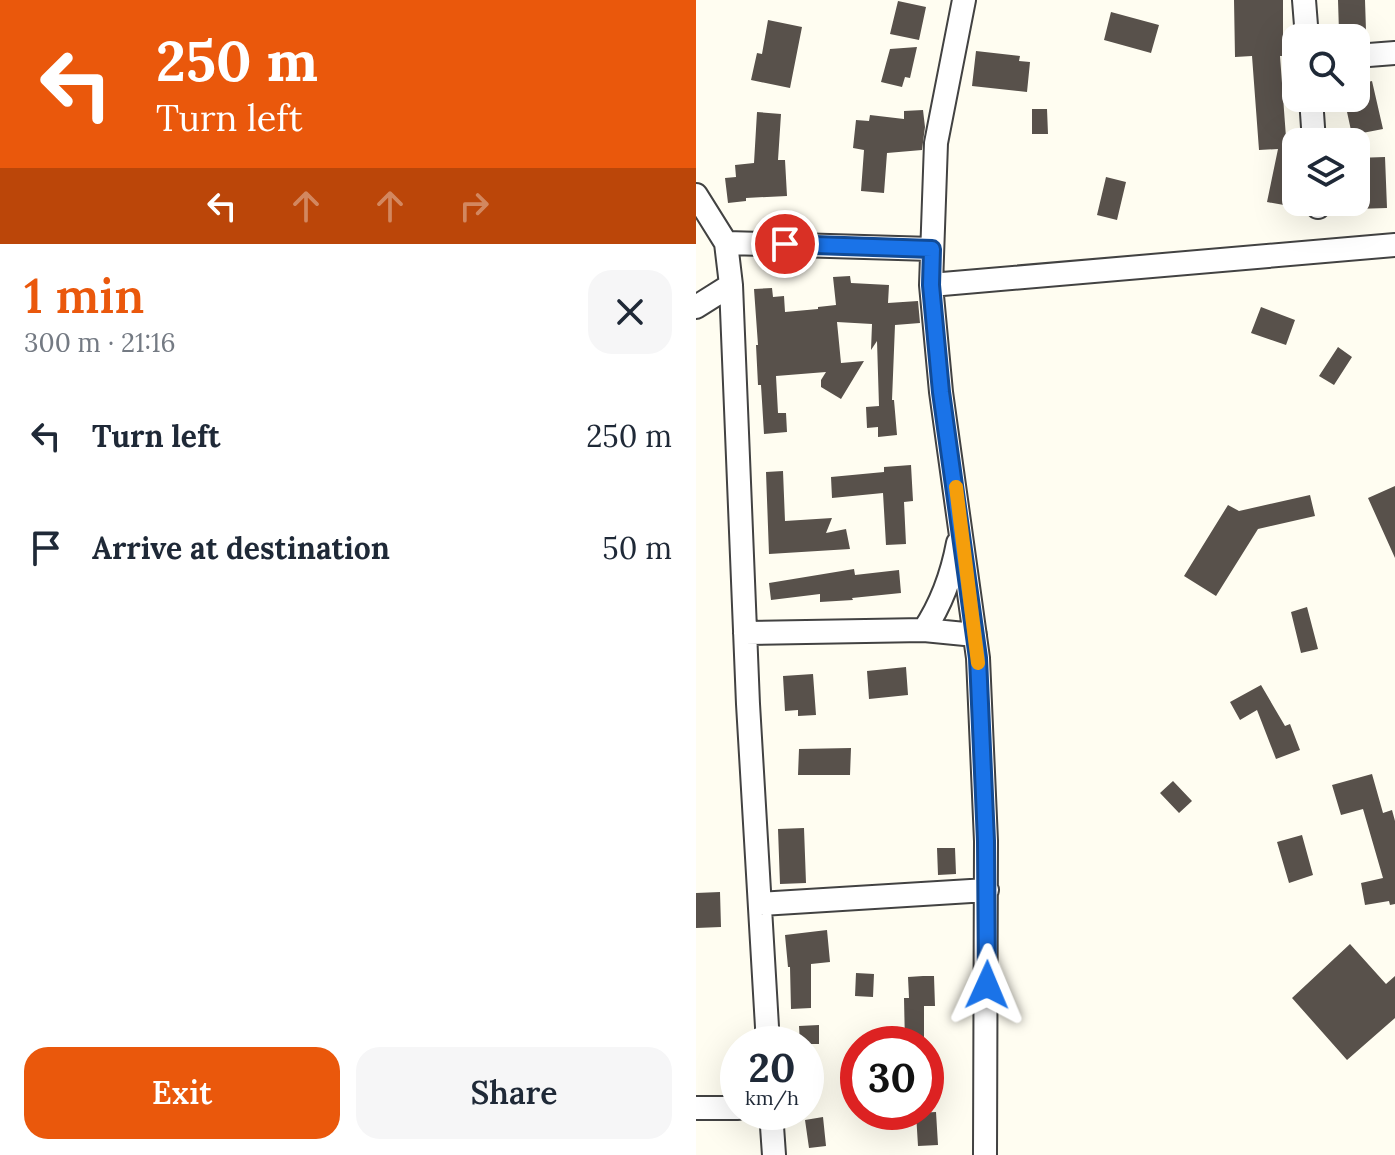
<!DOCTYPE html>
<meta charset="utf-8">
<style>
body{margin:0;font-family:Lora,serif;background:#f6f6f7;color:#1f2937;height:100vh;display:flex;flex-direction:column;font-size:30px;white-space:nowrap}
*{box-sizing:border-box;margin:0}
p{font-size:26px;color:#747a83}
.icon{flex:none;width:44px;height:44px;fill:none;stroke:currentColor;stroke-width:2;stroke-linecap:round;stroke-linejoin:round}
.map{position:relative;flex:1;overflow:hidden}
.drawer{display:flex;flex-direction:column;background:#fff;width:696px}
.drawer>*{flex:none}
.hud{background:#ea580c;color:#fff;overflow:hidden}
.tools{position:absolute;left:586px;top:24px;display:grid;gap:16px}
.tools a{display:grid;place-items:center;width:88px;height:88px;border-radius:16px;background:#fff;box-shadow:0 8px 32px #0002;font-size:40px}
.speed{position:absolute;left:24px;top:1026px;display:flex;gap:16px;font-size:40px;font-weight:700;text-align:center}
.speed>*{display:grid;place-content:center;width:104px;height:104px;border-radius:50%;background:#fff;box-shadow:0 8px 32px #0002;line-height:1}
.speed small{font-size:20px;font-weight:400}
.speed .limit{border:12px solid #d22;background:#fff;color:#111}
.pin{position:absolute;display:grid;place-items:center;width:68px;height:68px;color:#fff;margin:-34px;border:4px solid #fff;border-radius:50%;box-shadow:0 2px 8px #0007}
.me{position:absolute;width:88px;margin:-44px;rotate:1deg;stroke-linejoin:round;filter:drop-shadow(0 0 6px #0008)}
.turn{display:flex;align-items:center;gap:28px;height:168px;padding:0 24px;font-size:36px}
.turn .icon{width:104px;height:104px;stroke-width:2.5}
.turn b{display:block;font-size:56px;line-height:68px}
.lanes{display:flex;align-items:center;height:76px;padding:0 24px;background:#0003;justify-content:center;gap:40px;direction:ltr}
.lanes .off{opacity:.35}
.round{display:grid;place-items:center;flex:none;width:84px;height:84px;border-radius:24px;background:#f6f6f7}
.head{display:flex;align-items:center;justify-content:space-between;height:136px;padding:0 24px}
h1{font-size:48px;font-weight:600;line-height:60px;color:#ea580c}
.primary-button{display:flex;gap:16px;margin-top:auto;padding:16px 24px}
.primary-button a{flex:1;height:92px;border-radius:24px;background:#ea580c;color:#fff;font-size:32px;font-weight:600;line-height:92px;text-align:center}
.primary-button a+a{background:#f6f6f7;color:#1f2937}
ul{padding:0;list-style:none}
li{display:flex;align-items:center;gap:24px;height:112px;padding:0 24px}
li div{flex:1}
li b{display:block;font-size:30px}
li em{font-style:normal}
main{display:flex;flex:1;min-height:0}
.map>svg:first-child{display:block}
.building{fill:#58514b}
.lines{fill:none;stroke-linecap:round;stroke-linejoin:round}
.minor-casing{stroke:#424242;stroke-width:26}
.minor{stroke:#fff;stroke-width:22}
.route-casing{stroke:#114b97;stroke-width:20}
.route{stroke:#1a73e8;stroke-width:14}
.slow{stroke:#f59e0b;stroke-width:14}
</style>
<main>
<section class="drawer">
<div class="hud">
<div class="turn"><svg class="icon" aria-label="left" viewBox="0 0 24 24"><path d="M17 20v-9H6M10 6l-5 5 5 5"/></svg><div><b>250 m</b>Turn left</div></div>
<div class="lanes"><svg class="icon" aria-label="left" viewBox="0 0 24 24"><path d="M17 20v-9H6M10 6l-5 5 5 5"/></svg><svg class="icon off" aria-label="ahead" viewBox="0 0 24 24"><path d="M12 20V5M6 11l6-6 6 6"/></svg><svg class="icon off" aria-label="ahead" viewBox="0 0 24 24"><path d="M12 20V5M6 11l6-6 6 6"/></svg><svg class="icon off" aria-label="right" viewBox="0 0 24 24"><path d="M7 20v-9h11M14 6l5 5-5 5"/></svg></div>
</div>
<div class="head"><div><h1>1 min</h1><p>300 m · 21:16</p></div><a class="round"><svg class="icon" aria-label="close" viewBox="0 0 24 24"><path d="M6 6l12 12M18 6L6 18"/></svg></a></div>
<ul>
<li><svg class="icon" aria-label="left" viewBox="0 0 24 24"><path d="M17 20v-9H6M10 6l-5 5 5 5"/></svg><div><b>Turn left</b></div><em>250 m</em></li>
<li><svg class="icon" aria-label="arrive" viewBox="0 0 24 24"><path d="M6 21V4h12l-3 4 3 4H6"/></svg><div><b>Arrive at destination</b></div><em>50 m</em></li>
</ul>
<div class="primary-button"><a>Exit</a><a>Share</a></div>
</section>
<div class="map">
<svg width="699" height="1155" viewBox="0 0 699 1155">
<rect width="100%" height="100%" fill="#fffdf1"/>
<!-- building -->
<path class="building" d="M 538,0 L 587,0 L 587,56 L 584,56 L 593,178 L 588,205 L 571,202 L 582,149 L 563,150 L 556,56 L 539,57 Z
M 642,0 L 669,0 L 670,31 L 643,32 Z
M 202,1 L 230,7 L 223,40 L 194,34 Z
M 415,12 L 463,25 L 455,53 L 408,40 Z
M 72,20 L 106,27 L 94,88 L 55,80 L 61,53 L 66,54 Z
M 221,47 L 214,78 L 209,77 L 206,87 L 185,82 L 194,49 Z
M 280,51 L 324,56 L 323,61 L 334,62 L 331,92 L 276,86 Z
M 676,81 L 687,129 L 656,135 L 648,98 L 660,98 L 660,85 Z
M 336,109 L 351,109 L 352,134 L 336,134 Z
M 227,110 L 229,127 L 226,150 L 191,153 L 188,193 L 165,191 L 168,150 L 157,148 L 160,120 L 173,121 L 174,115 L 208,119 L 208,111 Z
M 61,112 L 85,114 L 82,160 L 89,160 L 91,196 L 50,198 L 50,201 L 32,203 L 29,178 L 40,177 L 39,165 L 58,163 Z
M 689,157 L 691,208 L 660,209 L 660,158 Z
M 410,177 L 430,182 L 421,220 L 401,215 Z
M 154,276 L 155,283 L 193,285 L 192,303 L 222,301 L 224,323 L 199,325 L 196,400 L 198,400 L 201,435 L 182,437 L 182,427 L 171,428 L 170,407 L 183,406 L 181,341 L 175,350 L 176,324 L 141,322 L 145,363 L 168,361 L 145,399 L 125,387 L 125,380 L 130,372 L 80,376 L 82,413 L 90,413 L 91,432 L 68,434 L 65,385 L 62,385 L 60,345 L 62,345 L 58,289 L 76,288 L 77,297 L 88,296 L 89,312 L 122,309 L 122,307 L 140,305 L 137,277 Z
M 565,307 L 599,320 L 590,345 L 555,333 Z
M 642,347 L 656,357 L 638,385 L 623,376 Z
M 215,465 L 217,501 L 208,502 L 210,544 L 190,545 L 187,493 L 136,498 L 135,477 L 188,472 L 188,467 Z
M 87,471 L 89,521 L 136,518 L 130,533 L 150,529 L 154,549 L 73,554 L 70,472 Z
M 699,486 L 699,558 L 672,498 Z
M 614,495 L 619,516 L 562,529 L 520,596 L 488,576 L 532,505 L 543,511 Z
M 158,569 L 159,575 L 203,570 L 205,593 L 156,598 L 157,600 L 124,602 L 124,594 L 75,600 L 73,583 Z
M 611,607 L 622,649 L 605,653 L 595,612 Z
M 210,667 L 212,695 L 173,699 L 171,671 Z
M 117,674 L 120,715 L 102,716 L 102,710 L 89,711 L 87,676 Z
M 565,685 L 589,726 L 594,724 L 604,750 L 580,759 L 561,710 L 544,720 L 534,702 Z
M 155,748 L 154,775 L 102,775 L 103,749 Z
M 676,774 L 687,813 L 696,810 L 699,821 L 699,904 L 694,905 L 693,901 L 669,905 L 665,883 L 687,878 L 667,809 L 645,815 L 636,785 Z
M 477,781 L 496,801 L 483,813 L 464,793 Z
M 108,828 L 110,883 L 84,884 L 82,829 Z
M 606,835 L 617,875 L 593,883 L 581,842 Z
M 241,848 L 259,848 L 260,874 L 242,875 Z
M 24,892 L 25,927 L 0,928 L 0,893 Z
M 131,930 L 134,962 L 115,964 L 115,1008 L 95,1009 L 94,967 L 92,967 L 89,935 Z
M 654,944 L 690,984 L 699,976 L 699,1018 L 651,1060 L 596,998 Z
M 160,973 L 178,974 L 177,997 L 159,996 Z
M 227,976 L 238,976 L 239,1006 L 228,1006 L 228,1044 L 209,1044 L 208,998 L 213,998 L 212,977 Z
M 123,1025 L 123,1044 L 104,1044 L 103,1026 Z
M 240,1112 L 242,1145 L 222,1146 L 220,1113 Z
M 127,1117 L 130,1146 L 113,1148 L 109,1120 Z"/>
<g class="lines">
<defs>
<path id="minor" d="M 268,0 L 240,143 L 235,285 L 245,392 L 282,658 L 290,841 L 289,1155
M 608,0 L 611,38
M 660,56 L 699,53
M 615,98 L 618,142
M 0,195 L 30,243 L 35,285 L 52,704 L 72,1044
M 622,202 L 622,207
M 30,243 L 236,249
M 235,285 L 699,245
M 0,307 L 35,285
M 228,630 C 246,603 256,575 262,543
M 49,633 L 228,630 L 279,635
M 64,904 L 291,890
M 0,1108 L 42,1108
M 75,1112 L 78,1155"/>
</defs>
<!-- minor casing -->
<use href="#minor" class="minor-casing"/>
<!-- minor -->
<use href="#minor" class="minor"/>
</g>
<g class="lines">
<defs>
<path id="route" d="M 89,244 L 236,249 L 235,285 L 245,392 L 282,658 L 290,841 L 291,985"/>
</defs>
<!-- route casing -->
<use href="#route" class="route-casing"/>
<!-- route -->
<use href="#route" class="route"/>
<!-- slow -->
<path class="slow" d="M 260,487 L 282,663"/>
</g>
</svg>
<div class="tools">
<a><svg class="icon" aria-label="search" viewBox="0 0 24 24"><circle cx="10" cy="10" r="6"/><path d="M15 15l6 6"/></svg></a>
<a><svg class="icon" aria-label="layers" viewBox="0 0 24 24"><path d="M12 4l9 5-9 5-9-5zM3 14l9 5 9-5"/></svg></a>
</div>
<div class="speed"><div>20<small>km/h</small></div><div class="limit">30</div></div>
<div class="pin" style="left:89px;top:244px;background:#d93025"><svg class="icon" aria-label="arrive" viewBox="0 0 24 24"><path d="M6 21V4h12l-3 4 3 4H6"/></svg></div>
<svg class="me" style="left:291px;top:985px" viewBox="-20 -20 40 40"><path d="M0-17L14 15 0 8-14 15z" fill="#1a73e8" stroke="#fff" stroke-width="4"/></svg>
</div>
</main>
